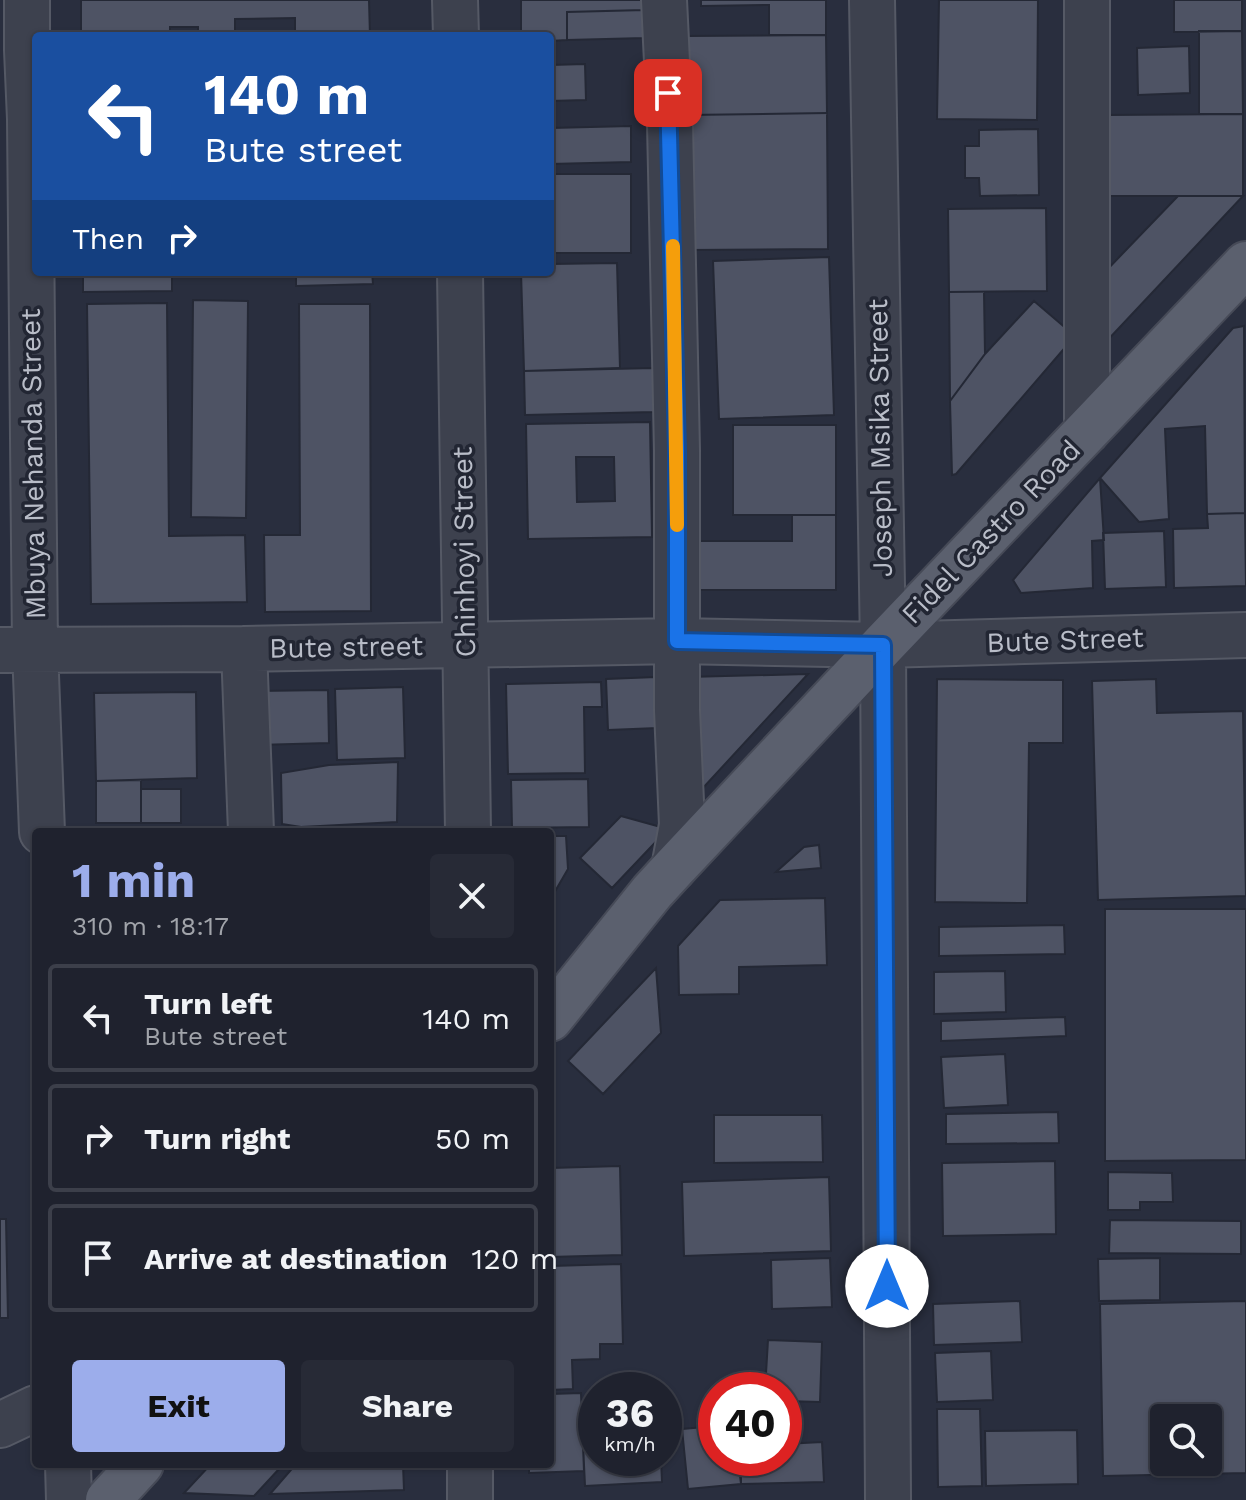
<!DOCTYPE html>
<meta charset="utf-8">
<style>
body{margin:0;font-family:"Work Sans",sans-serif;background:#272a36;color:#f1f3f6;height:100vh;display:flex;flex-direction:column;font-size:30px;white-space:nowrap}
*{box-sizing:border-box;margin:0}
p{font-size:26px;color:#a1a4aa}
.icon{flex:none;width:44px;height:44px;fill:none;stroke:currentColor;stroke-width:2;stroke-linecap:round;stroke-linejoin:round}
.map{position:relative;flex:1;overflow:hidden}
.side{position:absolute;left:32px;top:828px;width:522px;height:640px;display:flex;flex-direction:column;background:#1f222e;border-radius:8px;box-shadow:0 2px 6px #0004,0 0 0 2px #3c3f4a}
.side>*{flex:none}
.top-card{position:absolute;left:32px;top:32px;width:522px;height:244px;border-radius:8px;box-shadow:0 2px 6px #0004,0 0 0 2px #3c3f4a;background:#1a4fa0;color:#fff;overflow:hidden}
.buttons{position:absolute;left:1150px;top:1404px;display:grid;gap:16px}
.buttons a{display:grid;place-items:center;width:72px;height:72px;border-radius:8px;background:#1f222e;box-shadow:0 2px 6px #0004,0 0 0 2px #3c3f4a;font-size:40px}
.speed{position:absolute;left:578px;top:1372px;display:flex;gap:16px;font-size:40px;font-weight:700;text-align:center}
.speed>*{display:grid;place-content:center;width:104px;height:104px;border-radius:50%;background:#1f222e;box-shadow:0 2px 6px #0004,0 0 0 2px #3c3f4a;line-height:1}
.speed small{font-size:20px;font-weight:400}
.speed .limit{border:12px solid #d22;background:#fff;color:#111}
.pin{position:absolute;display:grid;place-items:center;width:68px;height:68px;color:#fff;margin:-34px;border-radius:16px;box-shadow:0 4px 12px #0006}
.me{position:absolute;width:88px;margin:-44px;rotate:0deg;stroke-linejoin:round;filter:drop-shadow(0 0 6px #0008)}
.turn{display:flex;align-items:center;gap:28px;height:168px;padding:0 40px;font-size:36px}
.turn .icon{width:104px;height:104px;stroke-width:2.5}
.turn b{display:block;font-size:56px;line-height:68px}
.then{display:flex;align-items:center;height:76px;padding:0 40px;background:#0003;gap:16px;font-size:30px}
.round{display:grid;place-items:center;flex:none;width:84px;height:84px;border-radius:8px;background:#272a36}
.headline{display:flex;align-items:center;justify-content:space-between;height:136px;padding:0 40px}
h1{font-size:48px;font-weight:700;line-height:60px;color:#9cadeb}
.cta{display:flex;gap:16px;margin-top:auto;padding:16px 40px}
.cta a{flex:1;height:92px;border-radius:8px;background:#9cadeb;color:#111;font-size:32px;font-weight:700;line-height:92px;text-align:center}
.cta a+a{background:#272a36;color:#f1f3f6}
ul{padding:0;list-style:none}
li{display:flex;align-items:center;gap:24px;height:108px;margin:0 16px 12px;padding:0 24px;border:4px solid #3c3f4a;border-radius:8px}
li div{flex:1}
li b{display:block;font-size:30px}
li em{font-style:normal}
.map>svg:first-child{display:block}
.building{fill:#4e5364;stroke:#242835;stroke-width:2;fill-rule:evenodd}
.lines{fill:none;stroke-linecap:round;stroke-linejoin:round}
.minor-casing{stroke:#555965;stroke-width:48}
.major-casing{stroke:#464a57;stroke-width:48}
.minor{stroke:#3d414e;stroke-width:44}
.major{stroke:#5b606e;stroke-width:44}
.route-casing{stroke:#114b97;stroke-width:20}
.route{stroke:#1a73e8;stroke-width:14}
.slow{stroke:#f59e0b;stroke-width:14}
.labels{text-anchor:middle;dominant-baseline:central;stroke-width:7;stroke-linejoin:round;paint-order:stroke}
.street-label{font-size:28px;fill:#b9bdc8;stroke:#222633}
</style>
<div class="map">
<svg width="1246" height="1500" viewBox="0 0 1246 1500">
<rect width="100%" height="100%" fill="#292e3e"/>
<!-- building -->
<path class="building" d="M 81,0 L 369,0 L 370,36 L 295,36 L 295,18 L 235,19 L 235,36 L 198,36 L 198,27 L 170,27 L 170,36 L 81,36 Z
M 521,0 L 644,0 L 644,10 L 567,12 L 567,40 L 550,41 L 550,36 L 521,36 Z
M 701,0 L 826,0 L 826,35 L 769,35 L 769,5 L 701,6 Z
M 939,0 L 1038,0 L 1037,120 L 937,119 Z
M 1174,0 L 1242,0 L 1242,31 L 1174,32 Z
M 644,10 L 645,38 L 567,40 L 567,12 Z
M 1199,31 L 1242,31 L 1243,114 L 1199,114 Z
M 826,35 L 827,113 L 687,115 L 686,36 Z
M 1189,46 L 1190,93 L 1138,95 L 1137,48 Z
M 585,64 L 586,100 L 550,101 L 550,65 Z
M 827,113 L 828,249 L 688,250 L 687,115 Z
M 1243,114 L 1243,196 L 1108,196 L 1107,115 Z
M 631,126 L 631,162 L 550,164 L 550,128 Z
M 1038,129 L 1039,195 L 980,196 L 979,178 L 965,178 L 965,146 L 979,146 L 979,130 Z
M 550,174 L 631,174 L 631,253 L 550,253 Z
M 1178,196 L 1243,196 L 1103,345 L 1101,276 Z
M 1046,208 L 1047,291 L 949,292 L 948,209 Z
M 829,257 L 834,415 L 719,419 L 713,261 Z
M 617,263 L 620,368 L 524,371 L 521,272 L 550,272 L 550,264 Z
M 83,272 L 172,272 L 172,291 L 83,292 Z
M 296,272 L 372,272 L 373,284 L 296,286 Z
M 949,292 L 984,292 L 985,354 L 950,401 Z
M 193,300 L 248,301 L 246,518 L 191,517 Z
M 1034,301 L 1075,336 L 956,474 L 952,475 L 950,401 L 985,354 Z
M 167,303 L 169,536 L 245,535 L 247,602 L 91,604 L 87,304 Z
M 299,304 L 370,304 L 371,611 L 265,612 L 264,535 L 300,535 Z
M 1244,326 L 1245,513 L 1207,514 L 1205,426 L 1165,429 L 1169,519 L 1139,522 L 1100,478 L 1233,328 Z
M 653,368 L 654,412 L 525,415 L 524,371 Z
M 650,422 L 652,537 L 528,539 L 526,424 ZM 576,457 L 614,457 L 615,501 L 577,502 Z
M 733,425 L 836,425 L 836,515 L 733,515 Z
M 1100,478 L 1104,540 L 1092,541 L 1093,588 L 1021,593 L 1013,580 Z
M 1245,513 L 1246,586 L 1174,588 L 1173,529 L 1208,528 L 1207,514 Z
M 792,515 L 836,515 L 836,590 L 692,590 L 692,541 L 792,541 Z
M 1164,531 L 1166,587 L 1105,589 L 1103,533 Z
M 808,674 L 690,802 L 687,677 Z
M 656,677 L 658,728 L 608,730 L 606,679 Z
M 937,679 L 1063,680 L 1063,743 L 1029,743 L 1027,903 L 935,902 Z
M 1156,679 L 1157,713 L 1243,711 L 1246,896 L 1098,900 L 1092,681 Z
M 601,682 L 602,707 L 584,707 L 585,773 L 508,774 L 506,684 Z
M 403,687 L 405,758 L 337,760 L 335,689 Z
M 328,690 L 329,743 L 257,745 L 256,691 Z
M 196,692 L 197,778 L 96,781 L 94,693 Z
M 398,762 L 397,822 L 301,827 L 282,824 L 281,773 L 329,765 Z
M 588,779 L 589,827 L 512,828 L 511,780 Z
M 141,780 L 141,823 L 96,823 L 96,781 Z
M 141,789 L 181,789 L 181,823 L 141,823 Z
M 621,816 L 668,829 L 612,888 L 580,858 Z
M 301,827 L 349,827 L 349,832 L 301,832 Z
M 550,836 L 566,836 L 568,869 L 550,900 Z
M 819,845 L 821,868 L 776,872 L 804,847 Z
M 825,898 L 827,965 L 739,967 L 739,994 L 679,995 L 678,946 L 720,900 Z
M 1105,909 L 1246,909 L 1246,1160 L 1105,1161 Z
M 1064,925 L 1065,954 L 939,956 L 939,927 Z
M 656,968 L 661,1033 L 603,1094 L 568,1061 Z
M 1005,971 L 1006,1012 L 934,1014 L 934,972 Z
M 1065,1017 L 1066,1036 L 941,1041 L 941,1021 Z
M 1005,1054 L 1008,1105 L 944,1108 L 941,1057 Z
M 1058,1112 L 1059,1143 L 946,1144 L 946,1114 Z
M 714,1115 L 822,1115 L 823,1162 L 714,1163 Z
M 1055,1161 L 1056,1234 L 943,1236 L 942,1163 Z
M 620,1166 L 622,1255 L 550,1257 L 550,1168 Z
M 1108,1172 L 1172,1173 L 1173,1202 L 1140,1202 L 1140,1210 L 1108,1210 Z
M 829,1177 L 831,1251 L 684,1256 L 682,1182 Z
M 0,1219 L 6,1219 L 8,1318 L 0,1318 Z
M 1110,1220 L 1241,1221 L 1241,1254 L 1109,1253 Z
M 830,1258 L 832,1307 L 772,1309 L 771,1260 Z
M 1160,1258 L 1160,1300 L 1099,1301 L 1098,1259 Z
M 621,1264 L 623,1344 L 600,1344 L 600,1359 L 572,1360 L 573,1389 L 550,1390 L 550,1266 Z
M 1020,1301 L 1022,1342 L 934,1345 L 933,1304 Z
M 1246,1301 L 1246,1473 L 1103,1476 L 1100,1304 ZM 1164,1418 L 1208,1418 L 1208,1462 L 1164,1462 Z
M 768,1340 L 822,1342 L 820,1402 L 784,1401 L 784,1390 L 765,1390 Z
M 991,1351 L 993,1400 L 937,1402 L 935,1353 Z
M 581,1393 L 584,1471 L 529,1473 L 529,1464 L 550,1464 L 550,1394 Z
M 937,1409 L 980,1409 L 982,1486 L 938,1487 Z
M 716,1426 L 716,1458 L 738,1458 L 741,1484 L 688,1489 L 682,1429 Z
M 1077,1430 L 1078,1484 L 986,1486 L 985,1431 Z
M 822,1442 L 824,1482 L 741,1484 L 741,1458 L 784,1458 L 784,1444 Z
M 583,1444 L 596,1444 L 596,1458 L 661,1458 L 662,1482 L 585,1486 Z
M 211,1464 L 273,1464 L 279,1469 L 254,1496 L 184,1493 Z
M 296,1464 L 403,1464 L 404,1490 L 270,1494 Z"/>
<g class="lines">
<defs>
<path id="minor" d="M 27,0 L 27,50 L 30,119 L 35,649 L 42,832
M 455,0 L 456,36
M 664,0 L 670,124 L 677,451 L 677,710 L 682,825 L 674,868
M 872,0 L 883,645 L 888,1500
M 460,272 L 468,832
M 1087,431 L 1087,0
M 244,649 L 251,832
M 0,650 L 244,649 L 677,641 L 883,645 L 1246,635
M 0,1425 L 36,1408
M 68,1464 L 69,1500
M 470,1500 L 470,1464"/>
<path id="major" d="M 550,1019 L 652,892 L 674,868 L 883,645 L 1246,264
M 108,1500 L 141,1464"/>
</defs>
<!-- minor casing -->
<use href="#minor" class="minor-casing"/>
<!-- major casing -->
<use href="#major" class="major-casing"/>
<!-- minor -->
<use href="#minor" class="minor"/>
<!-- major -->
<use href="#major" class="major"/>
</g>
<g class="lines">
<defs>
<path id="route" d="M 668,93 L 677,451 L 677,641 L 883,645 L 887,1286"/>
</defs>
<!-- route casing -->
<use href="#route" class="route-casing"/>
<!-- route -->
<use href="#route" class="route"/>
<!-- slow -->
<path class="slow" d="M 673,246 L 677,525"/>
</g>
<g class="labels">
<!-- street labels -->
<g class="street-label">
<text transform="translate(880 438) rotate(-91)">Joseph Msika Street</text>
<text transform="translate(33 464) rotate(-91)">Mbuya Nehanda Street</text>
<text transform="translate(991 532) rotate(-46)">Fidel Castro Road</text>
<text transform="translate(464 552) rotate(-91)">Chinhoyi Street</text>
<text transform="translate(1065 640) rotate(-2)">Bute Street</text>
<text transform="translate(346 647) rotate(-1)">Bute street</text>
</g>
</g>
</svg>
<div class="buttons">
<a><svg class="icon" aria-label="search" viewBox="0 0 24 24"><circle cx="10" cy="10" r="6"/><path d="M15 15l6 6"/></svg></a>
</div>
<div class="speed"><div>36<small>km/h</small></div><div class="limit">40</div></div>
<div class="pin" style="left:668px;top:93px;background:#d93025"><svg class="icon" aria-label="arrive" viewBox="0 0 24 24"><path d="M6 21V4h12l-3 4 3 4H6"/></svg></div>
<svg class="me" style="left:887px;top:1286px" viewBox="-20 -20 40 40"><circle r="19" fill="#fff"/><path d="M0-13L10 11 0 6-10 11z" fill="#1a73e8"/></svg>
<div class="top-card">
<div class="turn"><svg class="icon" aria-label="left" viewBox="0 0 24 24"><path d="M17 20v-9H6M10 6l-5 5 5 5"/></svg><div><b>140 m</b>Bute street</div></div>
<div class="then">Then<svg class="icon" aria-label="right" viewBox="0 0 24 24"><path d="M7 20v-9h11M14 6l5 5-5 5"/></svg></div>
</div>
<section class="side">
<div class="headline"><div><h1>1 min</h1><p>310 m · 18:17</p></div><a class="round"><svg class="icon" aria-label="close" viewBox="0 0 24 24"><path d="M6 6l12 12M18 6L6 18"/></svg></a></div>
<ul>
<li><svg class="icon" aria-label="left" viewBox="0 0 24 24"><path d="M17 20v-9H6M10 6l-5 5 5 5"/></svg><div><b>Turn left</b><p>Bute street</p></div><em>140 m</em></li>
<li><svg class="icon" aria-label="right" viewBox="0 0 24 24"><path d="M7 20v-9h11M14 6l5 5-5 5"/></svg><div><b>Turn right</b></div><em>50 m</em></li>
<li><svg class="icon" aria-label="arrive" viewBox="0 0 24 24"><path d="M6 21V4h12l-3 4 3 4H6"/></svg><div><b>Arrive at destination</b></div><em>120 m</em></li>
</ul>
<div class="cta"><a>Exit</a><a>Share</a></div>
</section>
</div>
